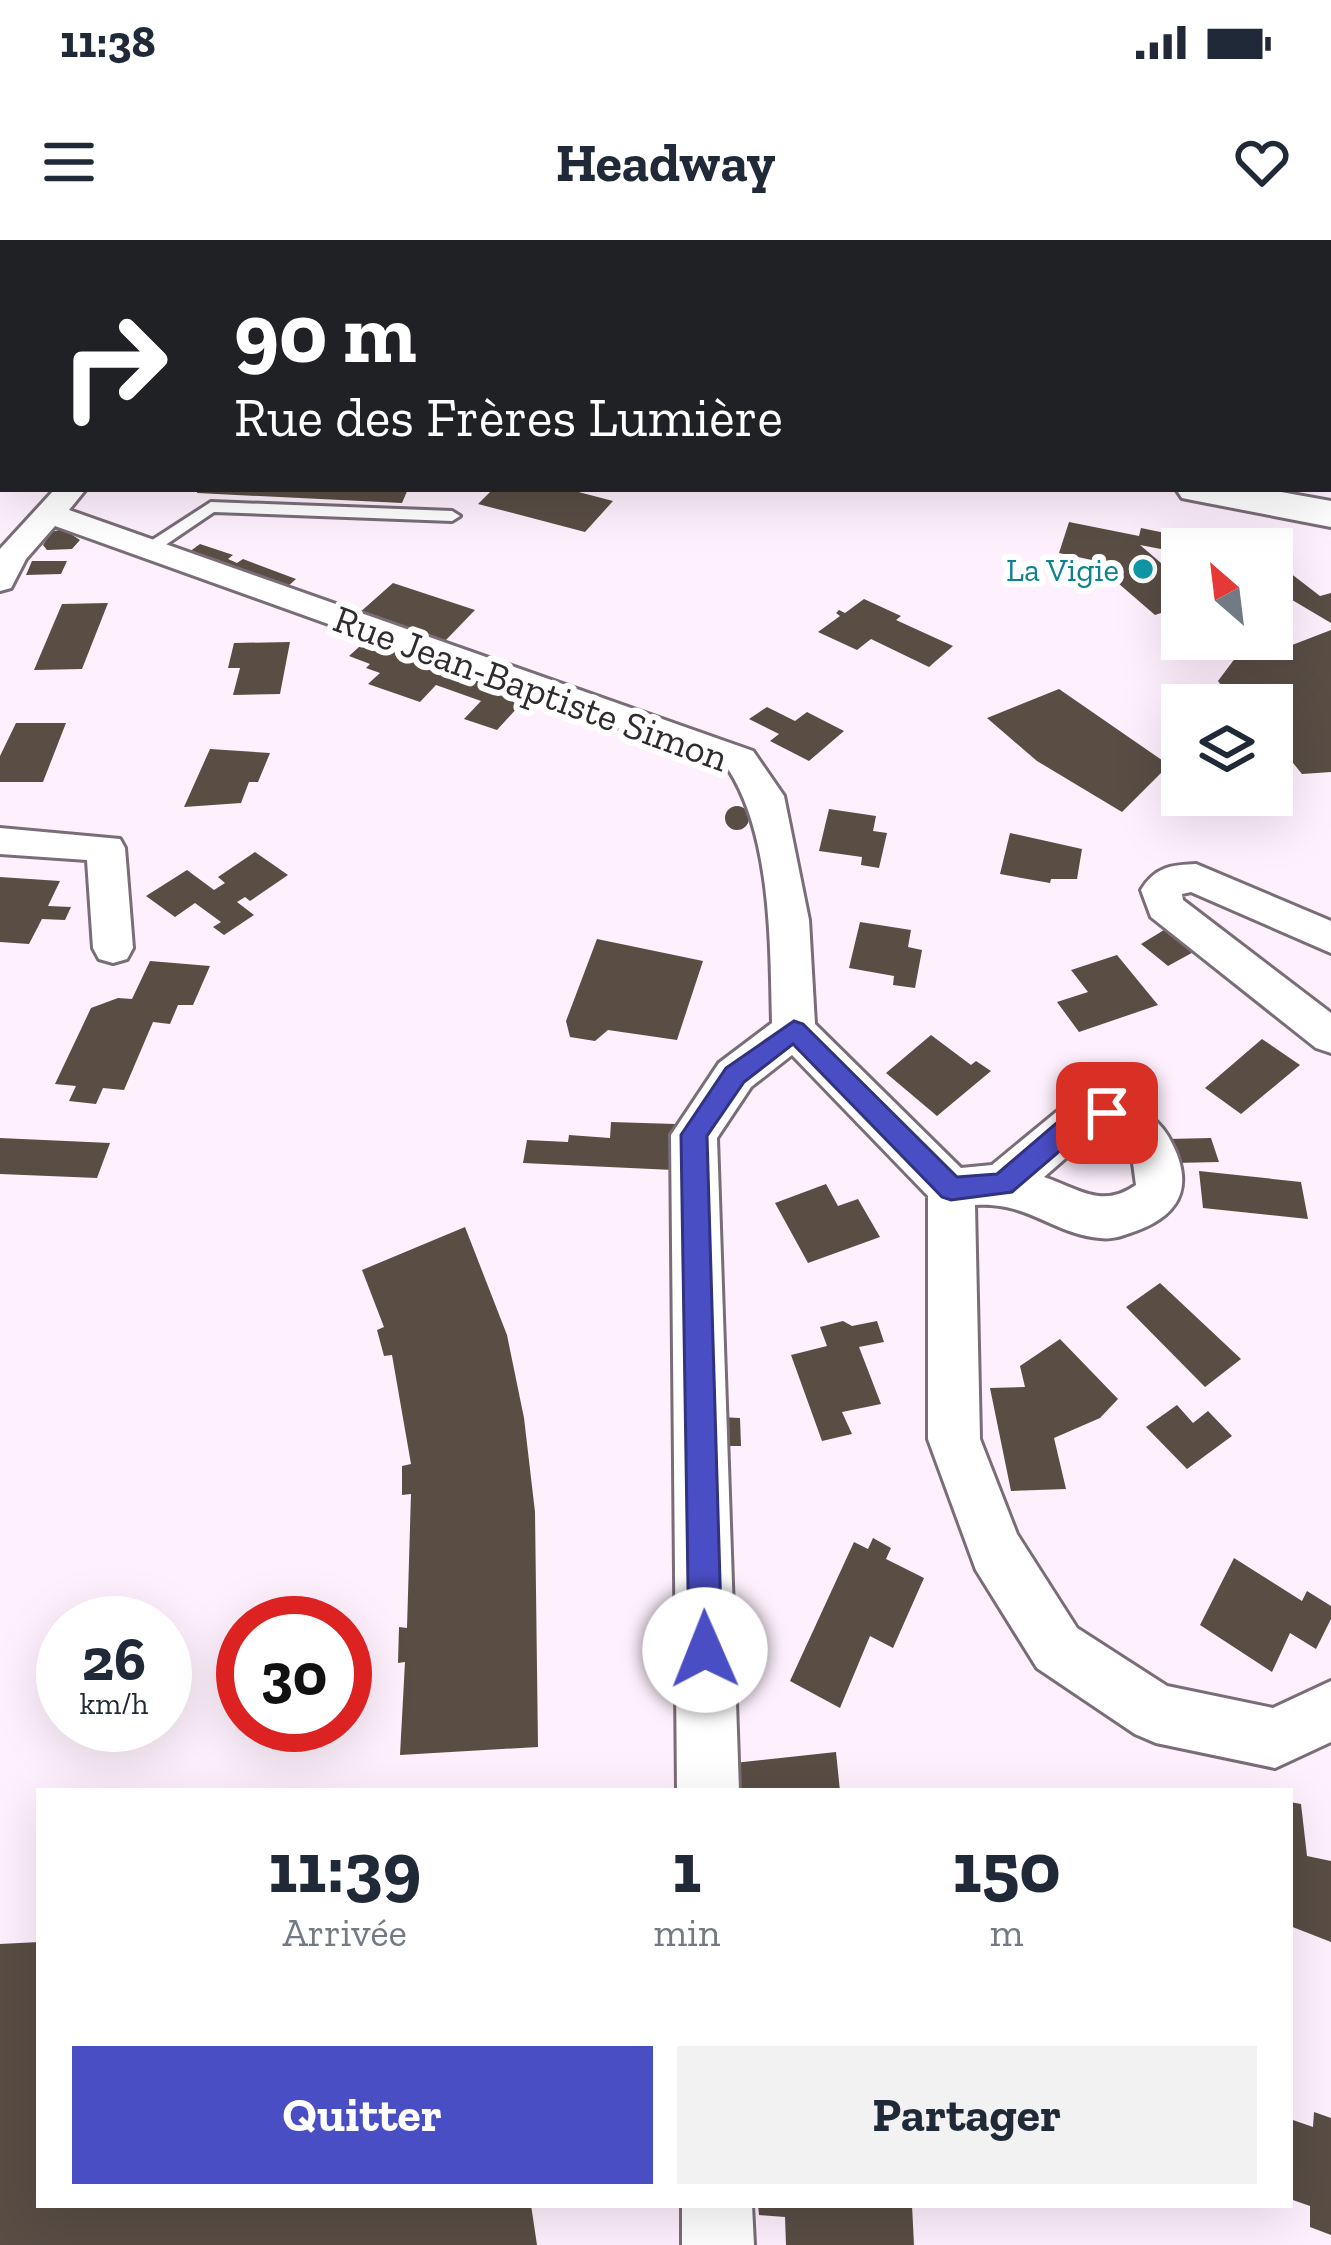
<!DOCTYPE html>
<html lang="fr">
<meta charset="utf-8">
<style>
body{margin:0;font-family:"Zilla Slab",serif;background:#f2f2f3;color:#1f2937;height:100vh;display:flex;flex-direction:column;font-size:45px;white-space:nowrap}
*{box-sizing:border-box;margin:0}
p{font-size:39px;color:#747a83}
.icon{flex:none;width:66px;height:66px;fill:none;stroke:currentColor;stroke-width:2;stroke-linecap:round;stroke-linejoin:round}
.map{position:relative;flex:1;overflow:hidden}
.sheet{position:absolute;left:36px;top:1548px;width:1257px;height:420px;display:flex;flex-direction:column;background:#fff;border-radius:0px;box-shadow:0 12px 48px #0002}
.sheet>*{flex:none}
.guide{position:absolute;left:0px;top:0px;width:1332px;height:252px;box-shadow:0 12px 48px #0002;background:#202124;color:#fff;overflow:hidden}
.needle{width:78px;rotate:332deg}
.tools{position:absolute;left:1161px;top:288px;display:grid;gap:24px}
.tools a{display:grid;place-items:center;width:132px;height:132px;border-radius:0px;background:#fff;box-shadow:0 12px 48px #0002;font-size:60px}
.speed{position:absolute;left:36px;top:1356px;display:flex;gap:24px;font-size:60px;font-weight:700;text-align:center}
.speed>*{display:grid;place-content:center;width:156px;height:156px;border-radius:50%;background:#fff;box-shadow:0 12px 48px #0002;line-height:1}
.speed small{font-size:30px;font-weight:400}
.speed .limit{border:18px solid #d22;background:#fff;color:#111}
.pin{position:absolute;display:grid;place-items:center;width:102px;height:102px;color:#fff;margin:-51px;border-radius:24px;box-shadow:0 6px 18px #0006}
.me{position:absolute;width:132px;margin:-66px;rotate:359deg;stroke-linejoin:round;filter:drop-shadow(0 0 9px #0008)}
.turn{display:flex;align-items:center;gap:42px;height:252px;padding:0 36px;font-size:54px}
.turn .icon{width:156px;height:156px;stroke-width:2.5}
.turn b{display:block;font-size:84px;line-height:102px}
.eta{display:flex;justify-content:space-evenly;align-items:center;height:204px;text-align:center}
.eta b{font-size:72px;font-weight:700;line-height:84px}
.button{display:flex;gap:24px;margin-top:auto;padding:24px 36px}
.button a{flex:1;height:138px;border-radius:0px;background:#4a4ec4;color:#fff;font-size:48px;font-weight:700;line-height:138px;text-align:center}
.button a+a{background:#f2f2f3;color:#1f2937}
.status{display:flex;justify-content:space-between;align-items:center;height:84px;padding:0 60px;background:#fff;direction:ltr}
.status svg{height:33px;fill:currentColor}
header{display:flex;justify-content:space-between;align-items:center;height:156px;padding:0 36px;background:#fff;font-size:54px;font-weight:700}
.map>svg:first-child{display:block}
.building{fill:#594d44}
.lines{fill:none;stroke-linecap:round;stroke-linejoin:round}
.lane-casing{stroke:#796d78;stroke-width:6}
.street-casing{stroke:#796d78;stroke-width:6}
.secondary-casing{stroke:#796d78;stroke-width:6}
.lane{fill:#fff;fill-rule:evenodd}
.street{fill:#fff;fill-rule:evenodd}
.secondary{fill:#fff;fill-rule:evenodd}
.route{fill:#4a4ec4;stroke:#30337f;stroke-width:3}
.culture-dot{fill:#0f9aa8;stroke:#fff;stroke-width:4.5}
.labels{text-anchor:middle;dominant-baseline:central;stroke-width:12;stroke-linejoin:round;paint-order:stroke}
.far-culture-label{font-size:33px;fill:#0d838f;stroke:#fff;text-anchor:end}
.street-label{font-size:39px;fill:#302b2f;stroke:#fff}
</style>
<div class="status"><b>11:38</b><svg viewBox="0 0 49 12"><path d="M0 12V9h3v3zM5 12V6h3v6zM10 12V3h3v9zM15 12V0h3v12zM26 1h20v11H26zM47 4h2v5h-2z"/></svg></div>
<header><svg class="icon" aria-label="menu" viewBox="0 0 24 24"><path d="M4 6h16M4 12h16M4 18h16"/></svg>Headway<svg class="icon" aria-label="heart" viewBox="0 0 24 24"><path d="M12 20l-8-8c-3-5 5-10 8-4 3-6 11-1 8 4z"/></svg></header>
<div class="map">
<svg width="1331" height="2005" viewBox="0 0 1331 2005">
<rect width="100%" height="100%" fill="#fef0fc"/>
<!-- building -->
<path class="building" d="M 197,249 L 408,249 L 402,263 L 197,253 Z
M 493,249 L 567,249 L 613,261 L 585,292 L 478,264 Z
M 1069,282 L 1139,296 L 1141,288 L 1242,309 L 1182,309 L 1182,313 L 1140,305 L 1182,341 L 1182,366 L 1155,375 L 1111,337 L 1124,332 L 1115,325 L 1059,313 Z
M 63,289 L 80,300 L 72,309 L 47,310 L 43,305 L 51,292 Z
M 200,304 L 233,315 L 228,319 L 237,323 L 243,319 L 296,339 L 285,349 L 185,315 Z
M 1272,319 L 1320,356 L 1331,353 L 1331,383 L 1272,348 Z
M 32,321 L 67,321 L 61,334 L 26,335 Z
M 393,343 L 475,370 L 444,402 L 358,374 Z
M 864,359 L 901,376 L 896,380 L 953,406 L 929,427 L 871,399 L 857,410 L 818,392 L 840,376 L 836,373 L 839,370 L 845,373 Z
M 108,363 L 82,429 L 34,430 L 62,364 Z
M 1331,390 L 1331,532 L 1302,534 L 1272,497 L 1272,465 L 1236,465 L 1218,441 L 1245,405 L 1274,412 Z
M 369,398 L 529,455 L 497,490 L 464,479 L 481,461 L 436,445 L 420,462 L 368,444 L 380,433 L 366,428 L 370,424 L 349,416 Z
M 290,402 L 280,454 L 233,455 L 240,428 L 228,428 L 234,403 Z
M 1059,449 L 1169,525 L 1122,572 L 1037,521 L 987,478 Z
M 767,467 L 795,481 L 807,472 L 844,491 L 809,521 L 770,501 L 779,494 L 749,479 Z
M 16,483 L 66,483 L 43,542 L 0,542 L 0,516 Z
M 210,509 L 270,513 L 258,542 L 249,542 L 241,563 L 184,567 Z
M725 578a12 12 0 1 1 24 0a12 12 0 1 1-24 0Z
M 829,569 L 876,576 L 873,591 L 887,593 L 879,628 L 861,625 L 862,617 L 819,611 Z
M 1010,593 L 1082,609 L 1077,639 L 1051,639 L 1050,643 L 1000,634 Z
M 255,612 L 288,635 L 250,661 L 245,657 L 237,662 L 254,675 L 224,695 L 213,687 L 221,682 L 195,663 L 175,677 L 146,656 L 187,630 L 214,650 L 225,643 L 218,637 Z
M 0,637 L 60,641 L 48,666 L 71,667 L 65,680 L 42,679 L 29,704 L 0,702 Z
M 860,682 L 911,690 L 908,707 L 922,710 L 915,748 L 893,745 L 894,736 L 849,728 Z
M 1169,687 L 1199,709 L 1168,726 L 1141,704 Z
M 597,699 L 703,721 L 677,800 L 608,790 L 595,801 L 570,797 L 566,781 Z
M 1117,715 L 1158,765 L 1079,792 L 1057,762 L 1088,752 L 1071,730 Z
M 150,721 L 210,726 L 193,765 L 178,765 L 170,784 L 153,782 L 124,850 L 103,848 L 96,864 L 69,861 L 76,846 L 55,844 L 91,768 L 118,758 L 132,759 Z
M 931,795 L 971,825 L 976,821 L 991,831 L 937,876 L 886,833 Z
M 1262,799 L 1300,825 L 1241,874 L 1205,848 Z
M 611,882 L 675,884 L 673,930 L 523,923 L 527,900 L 568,902 L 569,895 L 610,898 Z
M 0,898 L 110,903 L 97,938 L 0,934 Z
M 1211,898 L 1219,922 L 1174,923 L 1167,899 Z
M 1199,931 L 1301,942 L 1308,979 L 1203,968 Z
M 826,944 L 838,966 L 858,959 L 880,997 L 808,1023 L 775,963 Z
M 465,987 L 507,1095 L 524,1178 L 535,1272 L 538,1507 L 400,1515 L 405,1422 L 398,1423 L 399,1387 L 407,1388 L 411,1254 L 402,1255 L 402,1226 L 411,1224 L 392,1115 L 384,1116 L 377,1090 L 384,1087 L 362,1030 Z
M 1160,1043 L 1241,1119 L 1205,1147 L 1126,1067 Z
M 843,1081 L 852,1086 L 877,1081 L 884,1102 L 859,1107 L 881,1164 L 842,1172 L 852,1194 L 822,1201 L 791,1115 L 827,1106 L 820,1087 Z
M 1060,1099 L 1118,1159 L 1100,1178 L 1054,1198 L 1066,1249 L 1011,1251 L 990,1148 L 1025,1147 L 1020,1126 Z
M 1177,1165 L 1193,1183 L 1208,1171 L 1232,1196 L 1187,1229 L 1146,1187 Z
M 720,1177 L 740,1178 L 741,1206 L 721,1206 Z
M 873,1298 L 891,1308 L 886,1319 L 924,1338 L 893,1408 L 870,1396 L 840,1468 L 790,1441 L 854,1302 L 868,1309 Z
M 1234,1318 L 1302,1361 L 1307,1351 L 1331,1366 L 1331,1379 L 1316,1409 L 1290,1393 L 1272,1432 L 1200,1385 Z
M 836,1512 L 840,1551 L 736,1551 L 734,1523 Z
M 1290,1562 L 1301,1564 L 1307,1616 L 1331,1621 L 1331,1702 L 1290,1686 Z
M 39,1702 L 39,1965 L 531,1965 L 537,2005 L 0,2005 L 0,1704 Z
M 1314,1872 L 1331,1878 L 1331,1995 L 1310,1987 L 1310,1966 L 1290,1959 L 1290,1879 L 1313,1887 Z
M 758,1965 L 912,1965 L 914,2005 L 786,2005 L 785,1977 L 759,1975 Z"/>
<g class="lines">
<defs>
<path id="lane" d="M 241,0 L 278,0 L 281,3 L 244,3 Z
M 211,262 L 452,271 L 460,276 L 452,281 L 214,272 L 155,312 L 143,312 L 143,306 Z"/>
<path id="street" d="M 660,0 L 685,0 L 687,3 L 662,3 Z
M 55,249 L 86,249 L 69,270 L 753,511 L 784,556 L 809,680 L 815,784 L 961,928 L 992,925 L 1060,869 L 1107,855 C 1130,863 1155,874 1168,896 C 1194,941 1185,973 1136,991 C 1124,995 1113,1000 1100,998 C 1053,994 1027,961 975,965 L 980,1199 L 1017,1294 L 1077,1388 L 1167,1446 L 1273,1468 L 1331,1441 L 1331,1502 L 1275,1528 L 1156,1503 L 1135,1494 L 1037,1428 L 976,1330 L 928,1199 L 928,956 L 792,815 L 751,847 L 717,898 L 739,1551 L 677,1551 L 671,895 L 719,823 L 772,783 C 770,704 772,595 727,527 L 55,286 L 26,319 L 11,348 L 0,351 L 0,309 ZM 1103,892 L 1132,916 L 1136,945 C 1102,969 1079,949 1044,937 L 1091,896 Z
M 0,588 L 120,599 L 125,608 L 133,708 L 127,719 L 113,723 L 99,719 L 93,708 L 87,620 L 0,614 Z
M 1196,624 L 1331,681 L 1331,713 L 1191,652 L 1182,654 L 1183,660 L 1331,773 L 1331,813 L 1316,808 L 1151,677 L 1141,650 C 1155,627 1171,625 1196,624 Z
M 682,1965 L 752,1965 L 754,2005 L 682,2005 Z"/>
<path id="secondary" d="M 986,0 L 1022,0 L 1024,3 L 988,3 Z
M 0,126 L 3,126 L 3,148 L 0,148 Z
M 1329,213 L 1331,213 L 1331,238 L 1329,238 Z
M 1176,249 L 1264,249 L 1331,261 L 1331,287 L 1197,261 L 1182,258 Z"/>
</defs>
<!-- lane casing -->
<use href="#lane" class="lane-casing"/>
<!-- street casing -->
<use href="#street" class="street-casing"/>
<!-- secondary casing -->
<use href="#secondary" class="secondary-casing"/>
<!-- lane -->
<use href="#lane" class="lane"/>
<!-- street -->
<use href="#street" class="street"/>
<!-- secondary -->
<use href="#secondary" class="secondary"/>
</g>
<!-- route -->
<path class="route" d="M 794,781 L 803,784 L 957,937 L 997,934 L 1067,874 L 1107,863 L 1120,873 L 1116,881 L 1084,890 L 1012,952 L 951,960 L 942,957 L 793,804 L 744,842 L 707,896 L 722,1410 L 717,1422 L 705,1427 L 694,1422 L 689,1410 L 681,895 L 726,828 Z"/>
<!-- markers -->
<circle class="culture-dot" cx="1143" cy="329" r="12"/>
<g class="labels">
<!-- far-culture labels -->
<g class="far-culture-label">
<text x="1119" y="329">La Vigie</text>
</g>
<!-- street labels -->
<g class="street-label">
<text transform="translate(531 448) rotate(20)">Rue Jean-Baptiste Simon</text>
</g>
</g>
</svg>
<div class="tools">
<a><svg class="needle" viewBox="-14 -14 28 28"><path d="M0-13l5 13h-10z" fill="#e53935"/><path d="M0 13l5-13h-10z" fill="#747a83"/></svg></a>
<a><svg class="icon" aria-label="layers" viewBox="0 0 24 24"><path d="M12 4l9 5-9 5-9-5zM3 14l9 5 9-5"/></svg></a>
</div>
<div class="speed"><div>26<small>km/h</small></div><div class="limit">30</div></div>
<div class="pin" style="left:1107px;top:873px;background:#d93025"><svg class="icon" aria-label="arrive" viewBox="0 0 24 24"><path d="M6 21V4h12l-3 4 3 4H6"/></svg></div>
<svg class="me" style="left:705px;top:1410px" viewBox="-20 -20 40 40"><circle r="19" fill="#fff"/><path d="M0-13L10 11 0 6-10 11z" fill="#4a4ec4"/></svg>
<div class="guide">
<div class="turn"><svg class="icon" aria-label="right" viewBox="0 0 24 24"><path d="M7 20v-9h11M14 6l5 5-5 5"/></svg><div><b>90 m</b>Rue des Frères Lumière</div></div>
</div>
<section class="sheet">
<div class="eta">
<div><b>11:39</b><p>Arrivée</p></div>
<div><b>1</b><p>min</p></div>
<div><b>150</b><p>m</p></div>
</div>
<div class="button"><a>Quitter</a><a>Partager</a></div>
</section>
</div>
